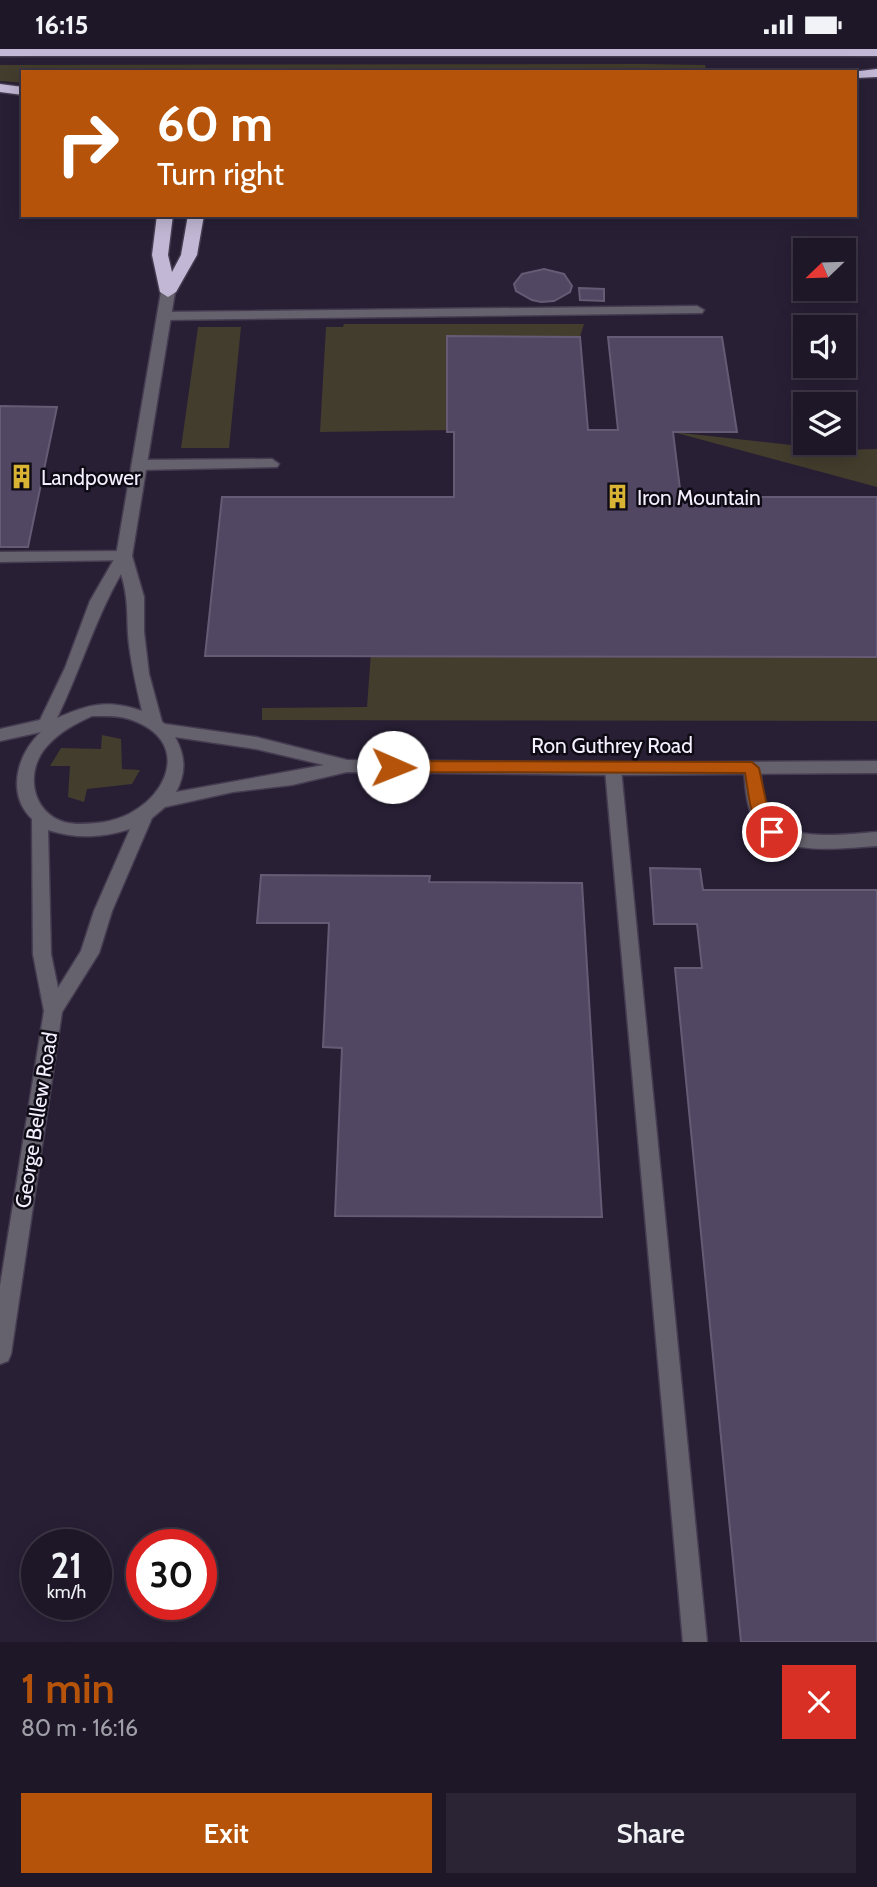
<!DOCTYPE html>
<meta charset="utf-8">
<style>
body{margin:0;font-family:Cabin,sans-serif;background:#2b2434;color:#f1f3f6;height:100vh;display:flex;flex-direction:column;font-size:26px;white-space:nowrap}
*{box-sizing:border-box;margin:0}
p{font-size:23px;color:#a19fa8}
.icon{flex:none;width:38px;height:38px;fill:none;stroke:currentColor;stroke-width:2;stroke-linecap:round;stroke-linejoin:round}
.map{position:relative;height:1593px;overflow:hidden}
.panel{display:flex;flex-direction:column;background:#1e1728;flex:1}
.panel>*{flex:none}
.banner{position:absolute;left:21px;top:21px;width:836px;height:147px;border-radius:0px;box-shadow:0 4px 18px #0003,0 0 0 2px #3c3645;background:#b45309;color:#fff;overflow:hidden}
.needle{width:46px;rotate:247deg}
.controls{position:absolute;left:793px;top:189px;display:grid;gap:14px}
.controls a{display:grid;place-items:center;width:63px;height:63px;border-radius:0px;background:#1e1728;box-shadow:0 4px 18px #0003,0 0 0 2px #3c3645;font-size:35px}
.speed{position:absolute;left:21px;top:1480px;display:flex;gap:14px;font-size:35px;font-weight:700;text-align:center}
.speed>*{display:grid;place-content:center;width:91px;height:91px;border-radius:50%;background:#1e1728;box-shadow:0 4px 18px #0003,0 0 0 2px #3c3645;line-height:1}
.speed small{font-size:18px;font-weight:400}
.speed .limit{border:10px solid #d22;background:#fff;color:#111}
.pin{position:absolute;display:grid;place-items:center;width:60px;height:60px;color:#fff;margin:-30px;border:4px solid #fff;border-radius:50%;box-shadow:0 2px 7px #0007}
.me{position:absolute;width:77px;margin:-38px;rotate:91deg;stroke-linejoin:round;filter:drop-shadow(0 0 5px #0008)}
.turn{display:flex;align-items:center;gap:24px;height:147px;padding:0 21px;font-size:32px}
.turn .icon{width:91px;height:91px;stroke-width:2.5}
.turn b{display:block;font-size:49px;line-height:60px}
.round{display:grid;place-items:center;flex:none;width:74px;height:74px;border-radius:0px;background:#2b2434}
.summary{display:flex;align-items:center;justify-content:space-between;height:119px;padding:0 21px}
h1{font-size:42px;font-weight:600;line-height:52px;color:#b45309}
.primary-button{display:flex;gap:14px;margin-top:auto;padding:14px 21px}
.primary-button a{flex:1;height:80px;border-radius:0px;background:#b45309;color:#fff;font-size:28px;font-weight:600;line-height:80px;text-align:center}
.primary-button a+a{background:#2b2434;color:#f1f3f6}
.status{display:flex;justify-content:space-between;align-items:center;height:49px;padding:0 35px;background:#1e1728;direction:ltr}
.status svg{height:19px;fill:currentColor}
.map>svg:first-child{display:block}
.green{fill:#433d2d}
.building{fill:#514762;stroke:#655b75;stroke-width:2}
.lines{fill:none;stroke-linecap:round;stroke-linejoin:round}
.lane-casing{stroke:#453c51;stroke-width:3}
.street-casing{stroke:#453c51;stroke-width:3}
.highway-casing{stroke:#453c51;stroke-width:3}
.lane{fill:#66626d;fill-rule:evenodd}
.street{fill:#66626d;fill-rule:evenodd}
.highway{fill:#c2b8d5;fill-rule:evenodd}
.route{fill:#b45309;stroke:#753606;stroke-width:2}
.labels{text-anchor:middle;dominant-baseline:central;stroke-width:5;stroke-linejoin:round;paint-order:stroke}
.poi-label{font-size:21px;fill:#f5efff;stroke:#0f0b15;text-anchor:start}
.street-label{font-size:21px;fill:#f5efff;stroke:#0f0b15}
</style>
<div class="status"><b>16:15</b><svg viewBox="0 0 49 12"><path d="M0 12V9h3v3zM5 12V6h3v6zM10 12V3h3v9zM15 12V0h3v12zM26 1h20v11H26zM47 4h2v5h-2z"/></svg></div>
<div class="map">
<svg width="877" height="1593" viewBox="0 0 877 1593">
<rect width="100%" height="100%" fill="#281f35"/>
<!-- green -->
<path class="green" d="M 643,15 L 705,16 L 707,23 L 23,23 L 23,34 L 0,32 L 0,16 Z
M 344,275 L 584,275 L 580,288 L 447,288 L 452,381 L 320,383 L 326,278 L 343,278 Z
M 198,278 L 241,278 L 229,399 L 181,399 Z
M 673,383 L 836,401 L 877,400 L 877,438 Z
M 371,603 L 877,607 L 877,672 L 262,671 L 262,659 L 367,658 Z
M 102,686 L 121,690 L 122,720 L 140,721 L 132,735 L 87,740 L 84,753 L 68,748 L 70,717 L 50,717 L 61,699 L 101,700 Z"/>
<!-- building -->
<path class="building" d="M 544,220 L 564,225 L 572,237 L 570,243 L 554,252 L 541,253 L 532,251 L 516,242 L 514,235 L 522,225 Z
M 579,239 L 604,240 L 604,252 L 580,251 Z
M 447,287 L 580,288 L 588,381 L 618,381 L 608,288 L 722,288 L 737,383 L 673,383 L 681,448 L 877,448 L 877,608 L 205,607 L 222,448 L 454,448 L 454,383 L 447,383 Z
M 0,357 L 57,358 L 28,498 L 0,498 Z
M 650,819 L 700,820 L 703,841 L 877,841 L 877,1593 L 741,1593 L 675,919 L 702,919 L 697,875 L 654,875 Z
M 261,826 L 430,827 L 429,833 L 582,834 L 602,1168 L 335,1167 L 342,999 L 323,998 L 329,874 L 257,874 Z"/>
<g class="lines">
<defs>
<path id="lane" d="M 697,257 L 704,261 L 702,264 L 164,271 L 157,267 L 164,263 Z
M 272,410 L 279,415 L 277,418 L 139,421 L 132,416 L 139,411 Z
M 124,502 L 132,507 L 129,511 L 0,513 L 0,503 Z
M 752,713 L 760,719 C 762,733 762,750 768,763 C 782,795 849,785 877,783 L 877,797 C 839,799 772,810 752,767 C 746,752 745,735 744,719 Z
M 613,714 L 621,720 L 707,1593 L 683,1593 L 605,720 Z"/>
<path id="street" d="M 168,239 L 175,243 L 132,507 L 144,548 L 144,583 L 149,625 L 162,673 L 165,675 L 256,688 L 347,711 L 613,714 L 877,712 L 877,724 L 613,726 L 347,723 L 292,736 L 233,743 L 165,758 L 152,769 L 112,862 L 99,904 L 62,963 L 11,1305 L 8,1312 L 0,1315 L 0,1237 L 44,962 L 33,905 L 32,770 C 6,745 17,705 41,683 L 0,692 L 0,680 L 40,671 L 65,619 L 90,552 L 116,507 L 161,243 ZM 121,525 C 128,546 127,564 128,585 C 130,611 136,636 142,662 C 108,650 89,655 57,669 C 80,622 95,570 121,525 ZM 92,667 C 104,667 118,666 129,670 C 203,694 159,770 96,774 C 85,775 75,776 64,773 C 31,763 24,721 48,696 C 61,682 75,675 92,667 ZM 175,688 L 256,700 L 324,716 L 176,743 C 186,724 186,708 175,688 ZM 130,780 L 94,862 L 81,902 L 58,939 L 51,905 L 48,781 C 76,790 101,789 130,780 Z"/>
<path id="highway" d="M 0,0 L 877,0 L 877,7 L 0,7 Z
M 877,20 L 877,28 L 856,29 L 856,23 L 851,23 Z
M 0,35 L 23,38 L 23,46 L 0,43 Z
M 157,166 L 173,166 L 168,206 L 172,223 L 181,206 L 188,166 L 204,166 L 197,206 L 176,243 L 168,248 L 160,243 L 152,206 Z"/>
</defs>
<!-- lane casing -->
<use href="#lane" class="lane-casing"/>
<!-- street casing -->
<use href="#street" class="street-casing"/>
<!-- highway casing -->
<use href="#highway" class="highway-casing"/>
<!-- lane -->
<use href="#lane" class="lane"/>
<!-- street -->
<use href="#street" class="street"/>
<!-- highway -->
<use href="#highway" class="highway"/>
</g>
<!-- route -->
<path class="route" d="M 393,712 L 752,713 L 759,719 L 769,766 L 780,783 L 772,789 C 749,781 749,744 745,724 L 393,723 L 385,718 Z"/>
<!-- icons -->
<defs>
<symbol id="building-bare" viewBox="-9 -9 18 18"><path d="M-4-6H4V6H1V3H-1V6H-4ZM-2.5-4.3h1.7v1.8h-1.7ZM.8-4.3h1.7v1.8H.8ZM-2.5-1h1.7V.8h-1.7ZM.8-1h1.7V.8H.8Z" fill="#d9b334" stroke="#0f0b15" stroke-width="2.5" paint-order="stroke"/></symbol>
</defs>
<g fill-rule="evenodd">
<use href="#building-bare" x="4" y="410" width="35" height="35"/>
<use href="#building-bare" x="600" y="430" width="35" height="35"/>
</g>
<g class="labels">
<!-- poi labels -->
<g class="poi-label">
<text x="41" y="428">Landpower</text>
<text x="637" y="448">Iron Mountain</text>
</g>
<!-- street labels -->
<g class="street-label">
<text x="612" y="696">Ron Guthrey Road</text>
<text transform="translate(36 1071) rotate(-81)">George Bellew Road</text>
</g>
</g>
</svg>
<div class="controls">
<a><svg class="needle" viewBox="-14 -14 28 28"><path d="M0-13l5 13h-10z" fill="#e53935"/><path d="M0 13l5-13h-10z" fill="#a19fa8"/></svg></a>
<a><svg class="icon" aria-label="sound" viewBox="0 0 24 24"><path d="M4 9h4l5-4v14l-5-4H4zM17 9q2 3 0 6"/></svg></a>
<a><svg class="icon" aria-label="layers" viewBox="0 0 24 24"><path d="M12 4l9 5-9 5-9-5zM3 14l9 5 9-5"/></svg></a>
</div>
<div class="speed"><div>21<small>km/h</small></div><div class="limit">30</div></div>
<div class="pin" style="left:772px;top:783px;background:#d93025"><svg class="icon" aria-label="arrive" viewBox="0 0 24 24"><path d="M6 21V4h12l-3 4 3 4H6"/></svg></div>
<svg class="me" style="left:393px;top:718px" viewBox="-20 -20 40 40"><circle r="19" fill="#fff"/><path d="M0-13L10 11 0 6-10 11z" fill="#b45309"/></svg>
<div class="banner">
<div class="turn"><svg class="icon" aria-label="right" viewBox="0 0 24 24"><path d="M7 20v-9h11M14 6l5 5-5 5"/></svg><div><b>60 m</b>Turn right</div></div>
</div>
</div>
<section class="panel">
<div class="summary"><div><h1>1 min</h1><p>80 m · 16:16</p></div><a class="round" style="background:#d93025;color:#fff"><svg class="icon" aria-label="close" viewBox="0 0 24 24"><path d="M6 6l12 12M18 6L6 18"/></svg></a></div>
<div class="primary-button"><a>Exit</a><a>Share</a></div>
</section>
